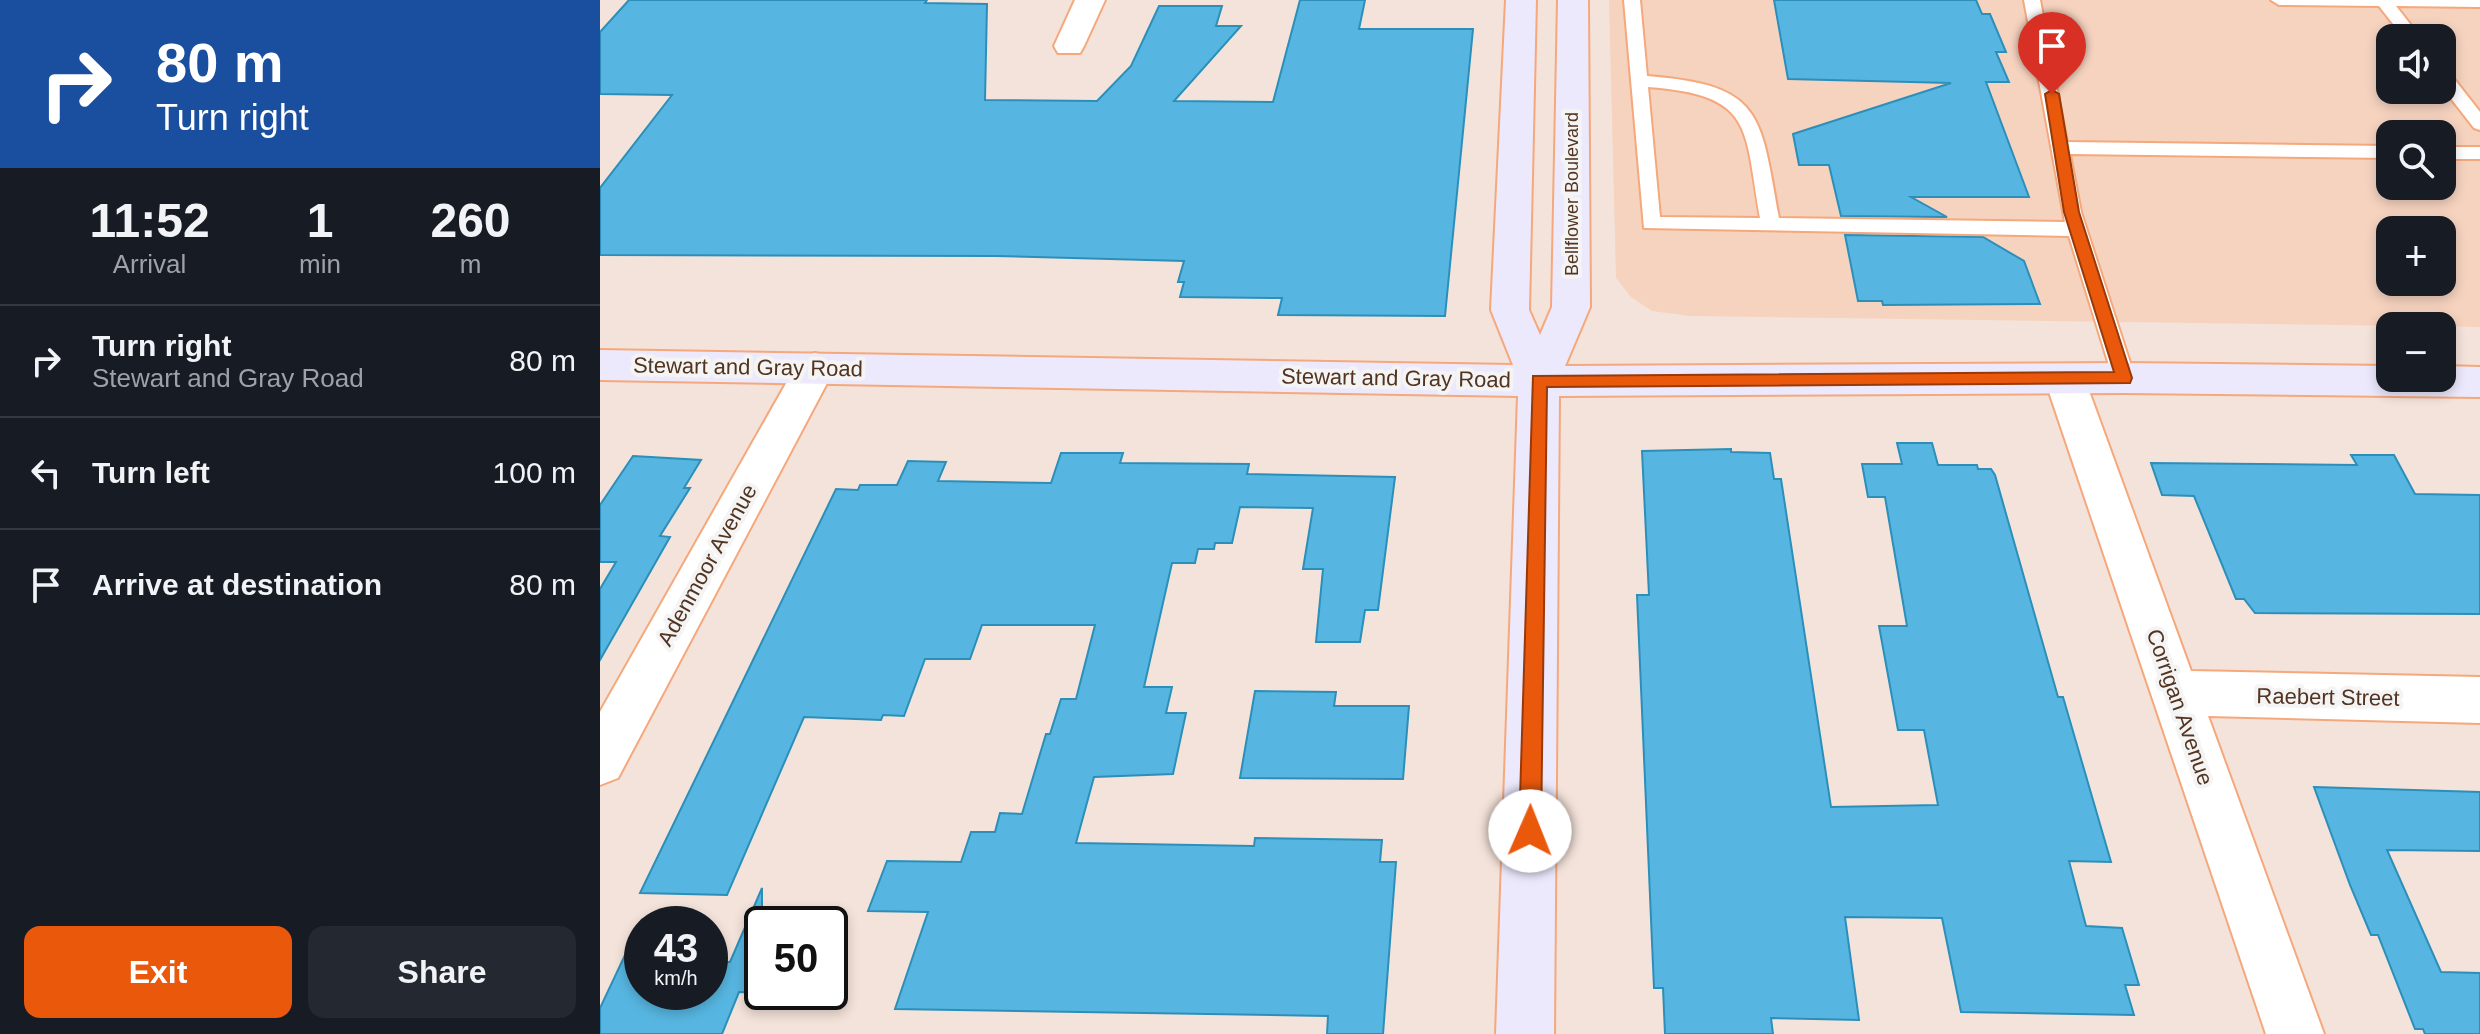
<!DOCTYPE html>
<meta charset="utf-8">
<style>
body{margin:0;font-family:Helvetica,sans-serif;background:#242831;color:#f1f3f6;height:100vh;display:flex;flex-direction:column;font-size:30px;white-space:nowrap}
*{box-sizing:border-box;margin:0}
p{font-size:26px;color:#9ea1a6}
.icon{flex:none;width:44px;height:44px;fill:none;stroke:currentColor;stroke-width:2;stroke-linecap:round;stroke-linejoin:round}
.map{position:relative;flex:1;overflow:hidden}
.details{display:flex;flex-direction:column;background:#171b24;width:600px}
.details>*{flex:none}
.top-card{background:#1a4fa0;color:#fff;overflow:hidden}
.controls{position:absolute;left:1776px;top:24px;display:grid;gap:16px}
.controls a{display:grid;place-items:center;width:80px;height:80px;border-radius:16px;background:#171b24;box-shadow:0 4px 12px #0003;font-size:40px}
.speed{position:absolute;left:24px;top:906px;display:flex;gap:16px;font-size:40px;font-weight:700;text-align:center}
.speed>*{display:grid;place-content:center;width:104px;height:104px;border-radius:50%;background:#171b24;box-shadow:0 4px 12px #0003;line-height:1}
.speed small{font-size:20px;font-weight:400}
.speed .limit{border:4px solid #111;border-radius:12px;background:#fff;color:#111}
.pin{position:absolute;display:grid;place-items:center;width:68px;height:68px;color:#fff;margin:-82px -34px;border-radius:50% 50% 50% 0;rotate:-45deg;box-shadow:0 0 8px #0007}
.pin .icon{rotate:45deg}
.me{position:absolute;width:88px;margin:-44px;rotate:1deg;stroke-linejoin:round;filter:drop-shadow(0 0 6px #0008)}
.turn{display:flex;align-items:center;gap:28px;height:168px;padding:0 24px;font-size:36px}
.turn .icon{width:104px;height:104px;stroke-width:2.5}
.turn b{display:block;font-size:56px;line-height:68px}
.eta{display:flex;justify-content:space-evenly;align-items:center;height:136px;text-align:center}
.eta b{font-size:48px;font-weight:800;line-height:56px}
.action{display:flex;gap:16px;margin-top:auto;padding:16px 24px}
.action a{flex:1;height:92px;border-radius:16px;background:#ea580c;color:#fff;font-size:32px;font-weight:800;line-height:92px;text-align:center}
.action a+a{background:#242831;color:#f1f3f6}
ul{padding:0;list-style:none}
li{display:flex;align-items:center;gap:24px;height:112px;padding:0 24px;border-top:2px solid #363941}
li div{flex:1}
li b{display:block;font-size:30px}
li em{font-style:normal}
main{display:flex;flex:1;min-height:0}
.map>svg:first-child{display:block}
.built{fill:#f6d3bf;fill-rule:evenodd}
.building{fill:#57b6e1;stroke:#2b8fb9;stroke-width:2}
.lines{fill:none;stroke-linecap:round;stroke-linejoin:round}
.service-casing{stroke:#f5a87b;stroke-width:4}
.minor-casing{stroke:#f5a87b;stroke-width:4}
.secondary-casing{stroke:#f5a87b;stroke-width:4}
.service{fill:#fff;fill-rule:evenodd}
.minor{fill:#fff;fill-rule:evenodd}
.secondary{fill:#ece9fd;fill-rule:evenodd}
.route{fill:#ea580c;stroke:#983908;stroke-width:2}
.labels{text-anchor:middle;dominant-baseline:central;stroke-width:8;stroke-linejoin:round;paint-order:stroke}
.far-street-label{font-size:18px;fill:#533421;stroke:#f4f4f4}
.street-label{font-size:22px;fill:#533421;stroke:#f4f4f4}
</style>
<main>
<section class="details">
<div class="top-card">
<div class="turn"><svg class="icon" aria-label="right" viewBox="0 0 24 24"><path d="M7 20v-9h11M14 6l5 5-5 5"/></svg><div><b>80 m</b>Turn right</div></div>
</div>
<div class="eta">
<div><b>11:52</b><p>Arrival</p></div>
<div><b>1</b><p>min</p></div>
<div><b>260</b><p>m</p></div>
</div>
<ul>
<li><svg class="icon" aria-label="right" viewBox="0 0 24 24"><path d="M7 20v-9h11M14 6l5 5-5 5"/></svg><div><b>Turn right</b><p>Stewart and Gray Road</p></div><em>80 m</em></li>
<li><svg class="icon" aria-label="left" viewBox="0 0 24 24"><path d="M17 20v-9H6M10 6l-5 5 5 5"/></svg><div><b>Turn left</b></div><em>100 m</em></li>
<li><svg class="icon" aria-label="arrive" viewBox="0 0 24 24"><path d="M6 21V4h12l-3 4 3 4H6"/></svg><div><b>Arrive at destination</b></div><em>80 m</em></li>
</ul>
<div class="action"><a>Exit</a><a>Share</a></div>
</section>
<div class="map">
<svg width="1880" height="1034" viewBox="0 0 1880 1034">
<rect width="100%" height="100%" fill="#f4e3da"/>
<!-- built -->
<path class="built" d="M 1009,0 L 1880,0 L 1880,327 L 1090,316 L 1052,311 L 1031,297 L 1016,278 ZM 1790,38 L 1842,38 L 1842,90 L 1790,90 ZM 1790,134 L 1842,134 L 1842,186 L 1790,186 ZM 1790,230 L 1842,230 L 1842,282 L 1790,282 Z"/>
<!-- building -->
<path class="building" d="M 29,0 L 327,0 L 325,3 L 387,4 L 385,100 L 497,101 L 531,66 L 559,6 L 622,6 L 616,26 L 641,26 L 574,101 L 673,102 L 700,0 L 765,0 L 759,29 L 873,29 L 845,316 L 678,315 L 682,298 L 580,297 L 584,282 L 578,282 L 584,261 L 395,256 L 0,255 L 0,188 L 72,95 L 0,94 L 0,32 Z
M 1174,0 L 1376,0 L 1382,14 L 1390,14 L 1406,52 L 1396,52 L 1409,82 L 1386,82 L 1429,197 L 1311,197 L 1347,217 L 1241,216 L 1229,165 L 1199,165 L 1193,134 L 1351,83 L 1188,79 Z
M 1245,235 L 1383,237 L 1424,261 L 1440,304 L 1283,305 L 1282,301 L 1258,301 Z
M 1297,443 L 1332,443 L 1338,465 L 1377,465 L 1378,469 L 1391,469 L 1395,475 L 1458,697 L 1463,697 L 1511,862 L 1469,861 L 1486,926 L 1522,928 L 1539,985 L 1525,985 L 1534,1015 L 1361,1012 L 1342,918 L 1245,917 L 1259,1020 L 1171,1018 L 1173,1034 L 1065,1034 L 1063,988 L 1054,988 L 1037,595 L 1049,595 L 1042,451 L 1131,449 L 1131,452 L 1170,453 L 1174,479 L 1181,479 L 1231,807 L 1338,805 L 1324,730 L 1298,730 L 1279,626 L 1307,626 L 1285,497 L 1268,497 L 1262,464 L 1302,464 Z
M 461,453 L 523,453 L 520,463 L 649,464 L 647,474 L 795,477 L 778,610 L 765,610 L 760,642 L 716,642 L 723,569 L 703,569 L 713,508 L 640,507 L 632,543 L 615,543 L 614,549 L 598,549 L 595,563 L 572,563 L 544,687 L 572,687 L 566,713 L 586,713 L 573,774 L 494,777 L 476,843 L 654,846 L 655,838 L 782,840 L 780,862 L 796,862 L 783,1034 L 727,1034 L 728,1016 L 295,1009 L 328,912 L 268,911 L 287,861 L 361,862 L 371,832 L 395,832 L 400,813 L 422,814 L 446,734 L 450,734 L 461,699 L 476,699 L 495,625 L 382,625 L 370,659 L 325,659 L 304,716 L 283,715 L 281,720 L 204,717 L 127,895 L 40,893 L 236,489 L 258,490 L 260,485 L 297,485 L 308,461 L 346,462 L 338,481 L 451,483 Z
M 1751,455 L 1794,455 L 1815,494 L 1880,495 L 1880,614 L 1655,613 L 1644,599 L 1636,599 L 1594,496 L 1562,495 L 1551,463 L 1757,465 Z
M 33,456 L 101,460 L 84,488 L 90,488 L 60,536 L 70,537 L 0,660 L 0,589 L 16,562 L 0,562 L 0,505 Z
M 655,691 L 736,692 L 734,706 L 809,706 L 803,779 L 640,778 Z
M 1714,787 L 1880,792 L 1880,851 L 1787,850 L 1841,972 L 1880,973 L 1880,1034 L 1825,1034 L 1823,1029 L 1815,1029 L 1778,935 L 1771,935 L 1750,885 Z
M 162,888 L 162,993 L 139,992 L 122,1034 L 0,1034 L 0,1008 L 42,919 L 42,992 L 110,992 L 110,962 L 130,962 Z"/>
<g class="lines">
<defs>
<path id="service" d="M 1024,0 L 1040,0 L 1047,76 C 1164,85 1160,114 1179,218 L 1465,222 L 1424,0 L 1440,0 L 1467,142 L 1790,146 L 1790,158 L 1470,154 L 1481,212 L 1535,378 L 1524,386 L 1513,378 L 1469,236 L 1044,228 ZM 1048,87 C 1154,95 1144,126 1160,218 L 1060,217 Z
M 1671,0 L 1880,0 L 1880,7 L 1796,6 L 1821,38 L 1804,38 L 1779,6 L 1679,5 Z
M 1842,70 L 1848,71 L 1880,112 L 1880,130 L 1874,128 L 1842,87 Z
M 1842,147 L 1880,147 L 1880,159 L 1842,159 Z"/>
<path id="minor" d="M 475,0 L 505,0 L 484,46 L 480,53 L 458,53 L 454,46 Z
M 215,353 L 229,357 L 235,368 L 18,778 L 0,785 L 0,712 L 201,357 Z
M 1465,365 L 1479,369 L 1485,380 L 1591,671 L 1880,677 L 1880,723 L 1608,716 L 1724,1034 L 1666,1034 L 1445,380 L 1451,369 Z"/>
<path id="secondary" d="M 906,0 L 936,0 L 929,310 L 940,335 L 952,307 L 958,0 L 988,0 L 990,307 L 965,366 L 1524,363 L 1790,366 L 1790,378 L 1842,378 L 1842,366 L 1880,367 L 1880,397 L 1524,393 L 959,396 L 954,1034 L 896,1034 L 918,396 L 0,380 L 0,350 L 913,365 L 891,310 Z"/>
</defs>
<!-- service casing -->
<use href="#service" class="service-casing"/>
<!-- minor casing -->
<use href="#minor" class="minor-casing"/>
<!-- secondary casing -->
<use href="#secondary" class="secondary-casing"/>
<!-- service -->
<use href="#service" class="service"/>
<!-- minor -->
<use href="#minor" class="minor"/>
<!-- secondary -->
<use href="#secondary" class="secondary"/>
</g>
<!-- route -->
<path class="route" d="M 1452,90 L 1459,94 L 1479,212 L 1532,378 L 1530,383 L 947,387 L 941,831 L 937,838 L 930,841 L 922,838 L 919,831 L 933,376 L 1514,372 L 1464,212 L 1445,94 Z"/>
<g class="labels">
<!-- far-street labels -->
<g class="far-street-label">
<text transform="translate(972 194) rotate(-90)">Bellflower Boulevard</text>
</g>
<!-- street labels -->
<g class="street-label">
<text transform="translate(148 367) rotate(1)">Stewart and Gray Road</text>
<text transform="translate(796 378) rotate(1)">Stewart and Gray Road</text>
<text transform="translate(107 565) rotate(-61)">Adenmoor Avenue</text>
<text transform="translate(1728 697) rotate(1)">Raebert Street</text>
<text transform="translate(1580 707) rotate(71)">Corrigan Avenue</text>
</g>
</g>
</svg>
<div class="controls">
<a><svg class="icon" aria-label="sound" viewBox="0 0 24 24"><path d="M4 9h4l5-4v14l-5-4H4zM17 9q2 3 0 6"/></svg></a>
<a><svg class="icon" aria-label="search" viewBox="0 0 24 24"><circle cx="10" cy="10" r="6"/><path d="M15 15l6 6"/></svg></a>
<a>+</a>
<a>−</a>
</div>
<div class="speed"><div>43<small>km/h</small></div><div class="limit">50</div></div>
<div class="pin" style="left:1452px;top:94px;background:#d93025"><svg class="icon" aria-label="arrive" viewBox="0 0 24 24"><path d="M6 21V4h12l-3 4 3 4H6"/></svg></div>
<svg class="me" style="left:930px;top:831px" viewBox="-20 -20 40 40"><circle r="19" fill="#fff"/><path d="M0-13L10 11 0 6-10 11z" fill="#ea580c"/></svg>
</div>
</main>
